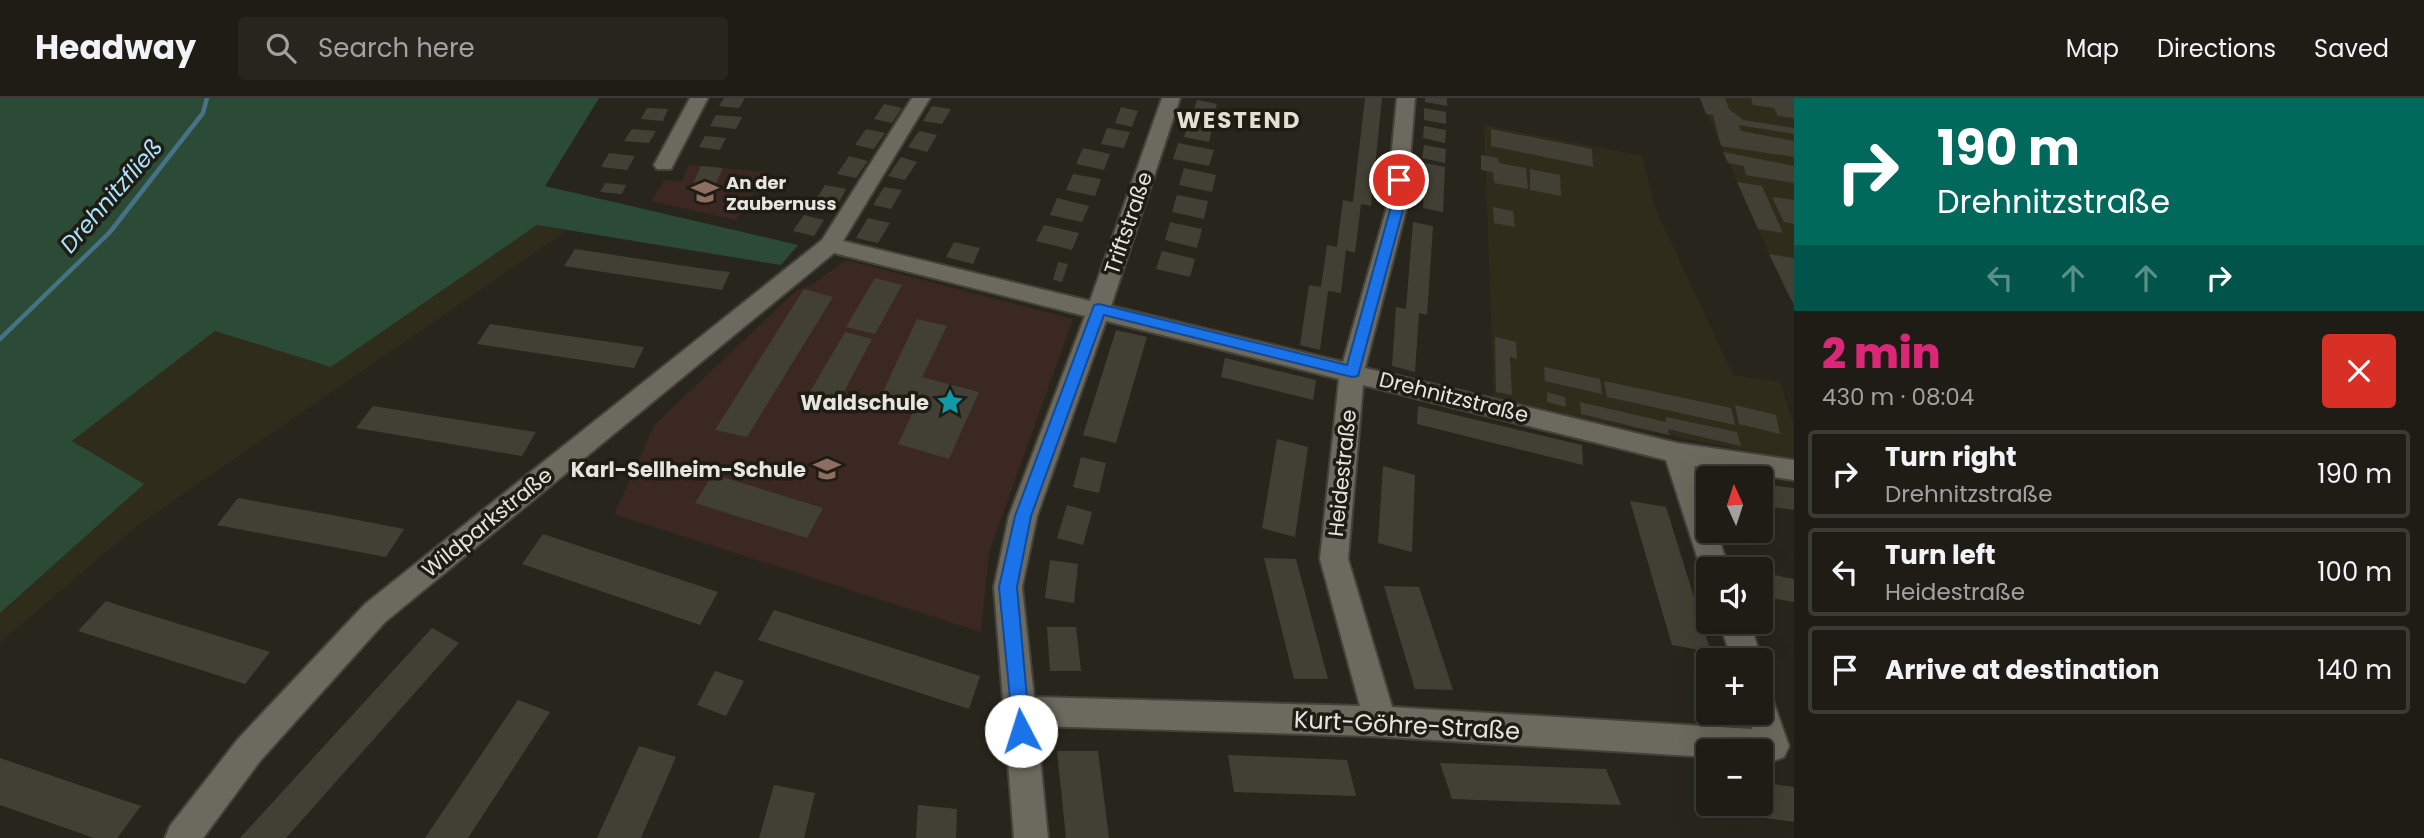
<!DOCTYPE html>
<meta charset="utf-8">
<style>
body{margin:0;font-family:Poppins,sans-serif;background:#26251e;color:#f1f3f6;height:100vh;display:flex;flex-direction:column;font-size:26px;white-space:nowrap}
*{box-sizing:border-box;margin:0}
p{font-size:23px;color:#a1a1a0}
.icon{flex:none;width:38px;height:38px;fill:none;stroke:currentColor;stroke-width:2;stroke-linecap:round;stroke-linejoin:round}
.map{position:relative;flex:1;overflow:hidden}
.details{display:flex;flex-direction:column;background:#1e1c15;width:630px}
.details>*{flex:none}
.banner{background:#00695c;color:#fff;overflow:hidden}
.needle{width:46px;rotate:357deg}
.tools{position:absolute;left:1696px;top:368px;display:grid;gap:14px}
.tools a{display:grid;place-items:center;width:77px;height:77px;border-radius:7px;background:#1e1c15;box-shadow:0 7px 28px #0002,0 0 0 2px #3c3a34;font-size:35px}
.pin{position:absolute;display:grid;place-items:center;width:60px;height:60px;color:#fff;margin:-30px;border:4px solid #fff;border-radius:50%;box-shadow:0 2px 7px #0007}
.me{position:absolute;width:77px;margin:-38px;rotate:355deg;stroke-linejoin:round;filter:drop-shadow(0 0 5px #0008)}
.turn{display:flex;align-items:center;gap:24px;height:147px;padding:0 28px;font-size:32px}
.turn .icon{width:91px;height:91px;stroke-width:2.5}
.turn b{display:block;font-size:49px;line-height:60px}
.lanes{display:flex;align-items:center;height:66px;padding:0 28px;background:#0003;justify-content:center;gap:35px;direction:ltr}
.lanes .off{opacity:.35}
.round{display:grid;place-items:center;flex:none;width:74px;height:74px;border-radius:7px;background:#26251e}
.headline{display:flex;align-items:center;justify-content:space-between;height:119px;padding:0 28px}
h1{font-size:42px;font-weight:800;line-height:52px;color:#db2777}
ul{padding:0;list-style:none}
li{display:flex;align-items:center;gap:21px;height:88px;margin:0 14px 10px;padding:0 14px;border:4px solid #3c3a34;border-radius:7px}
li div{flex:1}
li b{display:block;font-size:26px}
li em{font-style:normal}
header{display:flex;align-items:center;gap:42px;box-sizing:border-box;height:98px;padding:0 35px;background:#1e1c15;border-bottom:2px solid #3c3a34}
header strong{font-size:33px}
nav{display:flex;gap:38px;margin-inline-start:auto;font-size:24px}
.search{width:490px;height:63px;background:#26251e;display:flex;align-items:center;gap:18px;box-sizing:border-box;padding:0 24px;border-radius:7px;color:#a1a1a0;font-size:26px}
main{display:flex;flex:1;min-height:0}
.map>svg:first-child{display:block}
.built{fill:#302c1c}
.education{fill:#3b2823}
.green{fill:#2b4b37}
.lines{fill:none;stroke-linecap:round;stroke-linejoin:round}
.stream{stroke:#467285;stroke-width:4.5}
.building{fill:#424035}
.minor-casing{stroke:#44423a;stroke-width:4}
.minor{fill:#6c695e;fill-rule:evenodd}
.route{fill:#1a73e8;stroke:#114b97;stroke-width:2}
.labels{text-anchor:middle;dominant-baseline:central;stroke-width:7;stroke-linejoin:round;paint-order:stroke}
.far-poi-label{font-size:18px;font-weight:bold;fill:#e7e5df;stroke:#1f1c13;text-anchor:start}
.street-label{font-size:21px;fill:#e7e5df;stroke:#1f1c13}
.poi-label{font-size:21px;font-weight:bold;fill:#e7e5df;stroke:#1f1c13;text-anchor:end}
.far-district-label{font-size:23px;font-weight:bold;letter-spacing:2px;fill:#e3e0d3;stroke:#1f1c13}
.water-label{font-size:23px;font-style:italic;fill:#a9e3fe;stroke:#1f1c13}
.near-street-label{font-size:24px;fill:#e7e5df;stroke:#1f1c13}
</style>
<header>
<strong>Headway</strong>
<div class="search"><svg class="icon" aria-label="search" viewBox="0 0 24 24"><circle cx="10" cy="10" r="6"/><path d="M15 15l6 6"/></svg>Search here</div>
<nav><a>Map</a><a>Directions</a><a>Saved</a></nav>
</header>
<main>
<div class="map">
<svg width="1794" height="740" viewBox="0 0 1794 740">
<rect width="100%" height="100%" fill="#28261c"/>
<!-- built -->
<path class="built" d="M 1700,0 L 1794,0 L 1794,206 L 1787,196 Z
M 1484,27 L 1642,58 L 1655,110 L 1733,277 L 1780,284 L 1794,328 L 1794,362 L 1494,303 Z
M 537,127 L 566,133 L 138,427 L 0,544 L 0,515 L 143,386 L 72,343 L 215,233 L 331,269 Z"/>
<!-- education -->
<path class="education" d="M 689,67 L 766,74 L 736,122 L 651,103 L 664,82 L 681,84 Z
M 846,162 L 1073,221 L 989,454 L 981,534 L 614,416 L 655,326 L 797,192 L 812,187 Z"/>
<!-- green -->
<path class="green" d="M 0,0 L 599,0 L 545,88 L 798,147 L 781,167 L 537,127 L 331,269 L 215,233 L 72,343 L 144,386 L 0,515 Z"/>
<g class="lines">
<!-- stream -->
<path class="stream" d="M 0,241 L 110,134 L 203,15 L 207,0"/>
</g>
<!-- building -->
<path class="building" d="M 724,0 L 745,0 L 739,10 L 719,8 Z
M 1365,0 L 1382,0 L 1371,108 L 1361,106 L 1355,155 L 1346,152 L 1341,195 L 1328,193 L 1320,252 L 1300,247 L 1309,187 L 1321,189 L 1327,147 L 1337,149 L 1343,102 L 1353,104 Z
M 1425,0 L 1447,0 L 1447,8 L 1425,4 Z
M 1700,0 L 1725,0 L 1729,11 L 1743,22 L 1794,30 L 1794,36 L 1739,27 L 1741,33 L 1794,43 L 1794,59 L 1721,48 L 1713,17 L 1706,16 Z
M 1751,0 L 1794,0 L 1794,20 L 1778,18 L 1774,10 L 1753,7 Z
M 1197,2 L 1217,6 L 1212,22 L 1192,18 Z
M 884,6 L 902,10 L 892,25 L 874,21 Z
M 932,8 L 951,11 L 942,26 L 923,23 Z
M 1121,9 L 1138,13 L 1132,29 L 1115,25 Z
M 647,10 L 668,11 L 663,23 L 641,21 Z
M 1424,10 L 1446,14 L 1446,26 L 1424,22 Z
M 716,17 L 742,19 L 736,31 L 710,28 Z
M 1189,23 L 1213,27 L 1209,44 L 1184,39 Z
M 1424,28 L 1446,32 L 1445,45 L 1423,40 Z
M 1107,30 L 1130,34 L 1124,50 L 1101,46 Z
M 632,31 L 656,33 L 649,45 L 624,43 Z
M 866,31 L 885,35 L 874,51 L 855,47 Z
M 1491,31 L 1592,51 L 1593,69 L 1491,48 Z
M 919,33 L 937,37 L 927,54 L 908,49 Z
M 705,38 L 726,40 L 720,52 L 699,49 Z
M 1178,45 L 1214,52 L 1209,68 L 1173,61 Z
M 1424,47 L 1446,51 L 1445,65 L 1422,60 Z
M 1083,50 L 1110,56 L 1104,72 L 1076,66 Z
M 1723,54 L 1794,68 L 1794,85 L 1746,77 L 1744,68 L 1728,65 Z
M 609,55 L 635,58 L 627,72 L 601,69 Z
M 1481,57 L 1498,60 L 1499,65 L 1526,70 L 1528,91 L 1494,85 L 1493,74 L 1481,72 Z
M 849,58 L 868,63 L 856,80 L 837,76 Z
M 901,59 L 917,64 L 905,82 L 888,78 Z
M 1425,65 L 1445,69 L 1443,114 L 1423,110 Z
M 701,68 L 723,70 L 713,92 L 691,90 Z
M 1184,70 L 1216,77 L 1212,94 L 1179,87 Z
M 1530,71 L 1560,77 L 1561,98 L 1530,92 Z
M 1073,76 L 1101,81 L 1095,98 L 1066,92 Z
M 1737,84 L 1762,88 L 1783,135 L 1758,131 Z
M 605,85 L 626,87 L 622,96 L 600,94 Z
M 825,87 L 846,91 L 835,112 L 813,107 Z
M 884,89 L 902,92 L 891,111 L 873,107 Z
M 1177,97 L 1208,103 L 1204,121 L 1172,114 Z
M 1772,99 L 1794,102 L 1794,126 L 1784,124 Z
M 1057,100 L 1089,108 L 1082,124 L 1050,117 Z
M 1493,109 L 1513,113 L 1515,129 L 1494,125 Z
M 804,117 L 824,122 L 814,138 L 793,133 Z
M 868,120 L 890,125 L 878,145 L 856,140 Z
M 1170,124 L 1202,131 L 1197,150 L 1165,142 Z
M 1413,124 L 1433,128 L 1427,217 L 1419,215 L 1415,274 L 1392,268 L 1396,209 L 1406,211 Z
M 1044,127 L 1079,135 L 1072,152 L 1036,143 Z
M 954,144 L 980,150 L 973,166 L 946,159 Z
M 575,151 L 712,172 L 730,174 L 722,192 L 564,168 Z
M 1162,153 L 1195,161 L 1190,179 L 1156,171 Z
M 1769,156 L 1794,160 L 1794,207 Z
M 1058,164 L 1068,166 L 1062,184 L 1053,182 Z
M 875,180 L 902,187 L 875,236 L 846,229 Z
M 804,191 L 833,199 L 747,339 L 715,332 Z
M 917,221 L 947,228 L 922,279 L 979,294 L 949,361 L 898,346 L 914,312 L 879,302 Z
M 490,226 L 542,234 L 644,249 L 634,270 L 477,246 Z
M 1116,232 L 1147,239 L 1116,345 L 1083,337 Z
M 845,234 L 872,241 L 837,307 L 807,299 Z
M 1495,239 L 1516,244 L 1517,261 L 1510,259 L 1512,297 L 1496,294 Z
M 1225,260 L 1316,282 L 1313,302 L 1221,279 Z
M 1544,269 L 1600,281 L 1602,296 L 1545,283 Z
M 1604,283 L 1731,310 L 1735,327 L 1607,299 Z
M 1547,294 L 1565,299 L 1566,309 L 1547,304 Z
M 1580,304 L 1666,324 L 1666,319 L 1737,334 L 1741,348 L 1668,331 L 1669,337 L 1581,316 Z
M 1735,307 L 1776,317 L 1780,336 L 1739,326 Z
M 373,308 L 472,324 L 536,334 L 522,358 L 356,330 Z
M 1418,308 L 1582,347 L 1583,367 L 1417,326 Z
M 1277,341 L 1308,349 L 1295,439 L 1262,430 Z
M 1081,359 L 1106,365 L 1099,395 L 1073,389 Z
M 1383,368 L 1415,377 L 1412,454 L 1378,445 Z
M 713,376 L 823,410 L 807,440 L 695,405 Z
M 1760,386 L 1794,390 L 1794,412 L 1760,407 Z
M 238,400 L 337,418 L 404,431 L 386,459 L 217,427 Z
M 1630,403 L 1666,409 L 1711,554 L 1672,547 Z
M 1067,407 L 1092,414 L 1083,447 L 1057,440 Z
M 543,436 L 718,494 L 700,527 L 522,466 Z
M 1264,460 L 1296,461 L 1328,581 L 1294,581 Z
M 1050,462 L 1078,466 L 1074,505 L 1045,500 Z
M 1760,474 L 1794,481 L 1794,504 L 1760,498 Z
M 1384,488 L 1419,489 L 1453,592 L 1415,591 Z
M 106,503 L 124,509 L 270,554 L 245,586 L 78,533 Z
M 774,512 L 980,578 L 969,611 L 758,542 Z
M 1047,529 L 1076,529 L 1081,573 L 1050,573 Z
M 432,530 L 459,545 L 286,740 L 240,740 Z
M 715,573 L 744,583 L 726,618 L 697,607 Z
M 518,602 L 550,614 L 468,740 L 425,740 Z
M 639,648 L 676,659 L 641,740 L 597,740 Z
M 1057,653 L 1098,653 L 1109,740 L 1066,740 Z
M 1228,657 L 1347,662 L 1356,698 L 1234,694 Z
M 0,660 L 117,700 L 141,708 L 117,740 L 94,740 L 0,707 Z
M 1440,665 L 1606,671 L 1621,707 L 1452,701 Z
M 1760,684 L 1794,689 L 1794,724 L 1721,714 L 1718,705 L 1760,705 Z
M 774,687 L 815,695 L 804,740 L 759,740 Z
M 918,707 L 957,711 L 956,740 L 916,740 Z"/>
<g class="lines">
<defs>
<path id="minor" d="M 690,0 L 708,0 L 671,71 L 657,71 L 654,67 Z
M 912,0 L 930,0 L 843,143 L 1090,203 L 1162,0 L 1180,0 L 1111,208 L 1343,264 L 1386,112 L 1397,0 L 1415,0 L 1406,112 L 1365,270 L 1677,345 L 1794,362 L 1794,382 L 1694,368 L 1708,408 L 1708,432 L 1716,432 L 1729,471 L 1708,471 L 1708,481 L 1701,471 L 1666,362 L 1363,287 L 1348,461 L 1392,609 L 1752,631 L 1747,614 L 1760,614 L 1760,593 L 1771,597 L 1789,648 L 1784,659 L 1773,663 L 1760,663 L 1760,653 L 1708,653 L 1708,659 L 1370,638 L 1037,628 L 1048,740 L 1014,740 L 994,489 L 1009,418 L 1085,218 L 834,155 L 385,524 L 260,663 L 203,740 L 165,740 L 170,728 L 238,641 L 365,506 L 822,142 ZM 1106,223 L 1339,281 L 1320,461 L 1360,608 L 1034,599 L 1022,489 L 1037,418 Z
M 1719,523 L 1749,523 L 1762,562 L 1760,566 L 1760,562 L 1732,562 Z"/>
</defs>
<!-- minor casing -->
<use href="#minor" class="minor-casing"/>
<!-- minor -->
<use href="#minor" class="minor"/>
</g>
<!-- route -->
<path class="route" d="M 1399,79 L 1406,82 L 1403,112 L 1358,278 L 1352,279 L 1104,217 L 1031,418 L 1017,489 L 1030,633 L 1027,640 L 1021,643 L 1014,640 L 999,489 L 1015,418 L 1094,207 L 1099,206 L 1347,267 L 1390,112 L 1393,82 Z"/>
<!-- icons -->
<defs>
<symbol id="school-bare" viewBox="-9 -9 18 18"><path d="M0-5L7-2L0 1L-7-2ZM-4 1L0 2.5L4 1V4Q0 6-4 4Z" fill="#8d6e63" stroke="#1f1c13" stroke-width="2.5" paint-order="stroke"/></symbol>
<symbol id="sight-bare" viewBox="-9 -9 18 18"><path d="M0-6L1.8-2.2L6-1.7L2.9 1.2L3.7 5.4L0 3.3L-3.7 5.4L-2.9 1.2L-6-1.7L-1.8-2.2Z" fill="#0f9aa8" stroke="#1f1c13" stroke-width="2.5" paint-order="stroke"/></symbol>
</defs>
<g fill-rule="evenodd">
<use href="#school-bare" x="686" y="75" width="38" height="38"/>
<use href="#sight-bare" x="931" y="285" width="38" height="38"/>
<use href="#school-bare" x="808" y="352" width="38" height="38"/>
</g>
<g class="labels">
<!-- far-poi labels -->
<g class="far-poi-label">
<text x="726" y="84">An der<tspan x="726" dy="21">Zaubernuss</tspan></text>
</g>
<!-- street labels -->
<g class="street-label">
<text transform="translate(1128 125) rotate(-71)">Triftstraße</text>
<text transform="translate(1454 299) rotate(14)">Drehnitzstraße</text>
<text transform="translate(1342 375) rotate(-84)">Heidestraße</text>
<text transform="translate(487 424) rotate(-39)">Wildparkstraße</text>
</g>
<!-- poi labels -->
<g class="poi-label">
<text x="929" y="304">Waldschule</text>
<text x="806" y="371">Karl-Sellheim-Schule</text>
</g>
<!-- far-district labels -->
<g class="far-district-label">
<text x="1239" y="22">WESTEND</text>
</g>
<!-- water labels -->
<g class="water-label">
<text transform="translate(111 98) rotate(-49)">Drehnitzfließ</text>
</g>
<!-- near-street labels -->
<g class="near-street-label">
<text transform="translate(1407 627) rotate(3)">Kurt-Göhre-Straße</text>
</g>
</g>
</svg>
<div class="tools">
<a><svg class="needle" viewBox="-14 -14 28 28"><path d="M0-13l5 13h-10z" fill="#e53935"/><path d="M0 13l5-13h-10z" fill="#a1a1a0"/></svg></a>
<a><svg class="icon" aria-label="sound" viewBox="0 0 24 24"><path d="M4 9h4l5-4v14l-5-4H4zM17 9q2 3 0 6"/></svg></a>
<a>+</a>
<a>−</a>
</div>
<div class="pin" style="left:1399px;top:82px;background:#d93025"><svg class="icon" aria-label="arrive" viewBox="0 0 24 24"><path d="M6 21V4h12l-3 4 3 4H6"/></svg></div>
<svg class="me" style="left:1021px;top:633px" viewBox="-20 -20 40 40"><circle r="19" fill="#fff"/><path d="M0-13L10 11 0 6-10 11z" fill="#1a73e8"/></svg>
</div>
<section class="details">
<div class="banner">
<div class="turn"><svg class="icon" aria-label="right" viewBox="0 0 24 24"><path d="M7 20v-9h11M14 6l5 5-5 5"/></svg><div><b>190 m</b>Drehnitzstraße</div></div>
<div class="lanes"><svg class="icon off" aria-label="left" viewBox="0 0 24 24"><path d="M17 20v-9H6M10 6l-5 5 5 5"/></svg><svg class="icon off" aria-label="ahead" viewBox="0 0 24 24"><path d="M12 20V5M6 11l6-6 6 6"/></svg><svg class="icon off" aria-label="ahead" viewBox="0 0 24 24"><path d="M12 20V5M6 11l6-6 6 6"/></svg><svg class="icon" aria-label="right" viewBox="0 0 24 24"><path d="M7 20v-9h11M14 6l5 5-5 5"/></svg></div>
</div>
<div class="headline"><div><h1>2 min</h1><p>430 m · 08:04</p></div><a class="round" style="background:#d93025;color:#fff"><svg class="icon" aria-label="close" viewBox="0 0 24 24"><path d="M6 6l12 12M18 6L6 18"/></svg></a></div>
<ul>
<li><svg class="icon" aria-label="right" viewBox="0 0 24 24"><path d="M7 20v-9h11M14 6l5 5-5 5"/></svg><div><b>Turn right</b><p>Drehnitzstraße</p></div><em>190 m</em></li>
<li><svg class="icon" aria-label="left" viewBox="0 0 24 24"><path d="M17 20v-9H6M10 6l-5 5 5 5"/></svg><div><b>Turn left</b><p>Heidestraße</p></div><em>100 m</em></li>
<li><svg class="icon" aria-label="arrive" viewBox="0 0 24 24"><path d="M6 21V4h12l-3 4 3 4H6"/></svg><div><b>Arrive at destination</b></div><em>140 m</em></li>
</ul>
</section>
</main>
